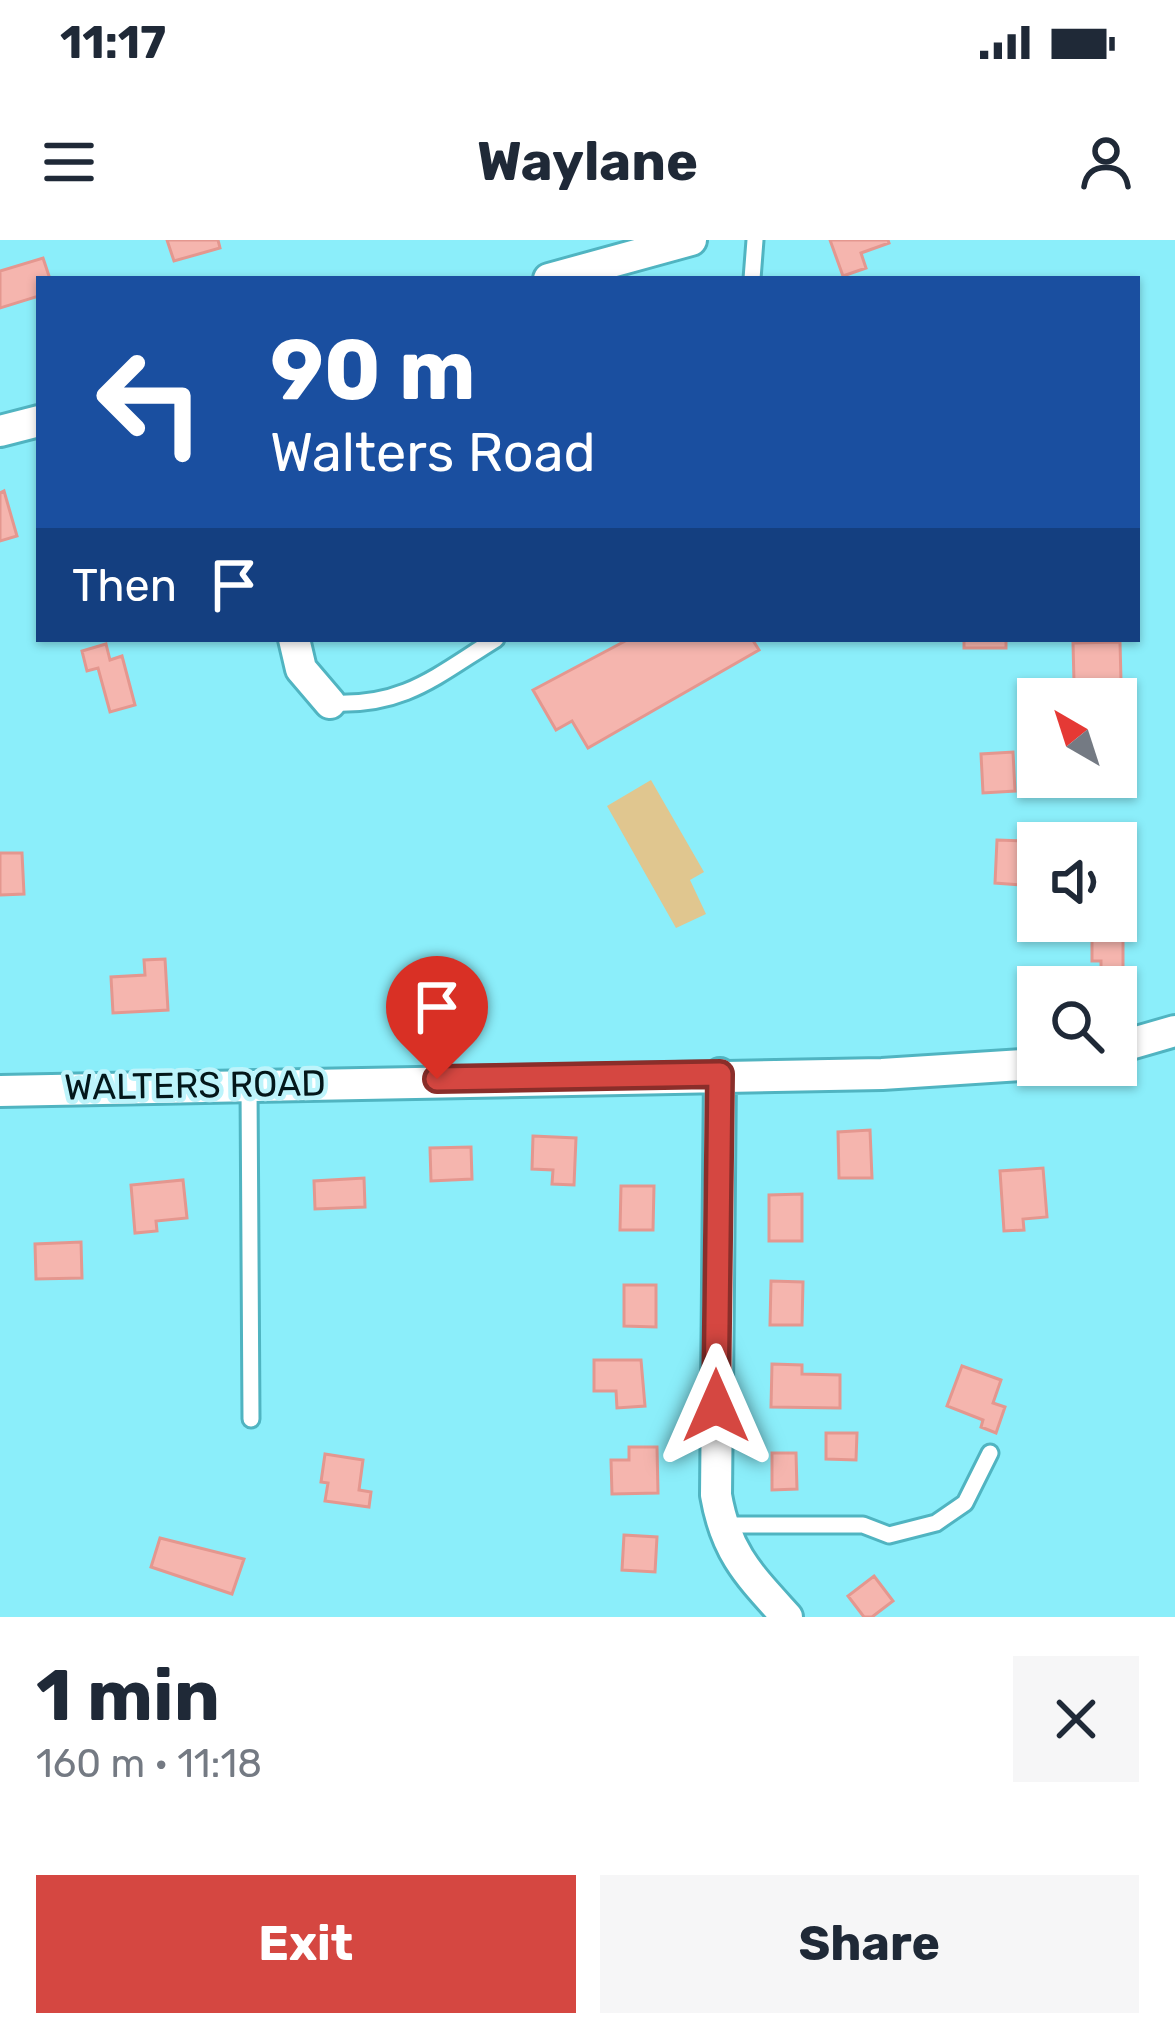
<!DOCTYPE html>
<meta charset="utf-8">
<style>
body{margin:0;font-family:Rubik,sans-serif;background:#f6f6f7;color:#1f2937;height:100vh;display:flex;flex-direction:column;font-size:45px;white-space:nowrap}
*{box-sizing:border-box;margin:0}
p{font-size:39px;color:#747a83}
.icon{flex:none;width:66px;height:66px;fill:none;stroke:currentColor;stroke-width:2;stroke-linecap:round;stroke-linejoin:round}
.map{position:relative;height:1377px;overflow:hidden}
.side{display:flex;flex-direction:column;background:#fff;flex:1}
.side>*{flex:none}
.guide{position:absolute;left:36px;top:36px;width:1104px;height:366px;border-radius:0px;box-shadow:0 3px 9px #0004;background:#1a4fa0;color:#fff;overflow:hidden}
.needle{width:78px;rotate:321deg}
.tools{position:absolute;left:1017px;top:438px;display:grid;gap:24px}
.tools a{display:grid;place-items:center;width:120px;height:120px;border-radius:0px;background:#fff;box-shadow:0 3px 9px #0004;font-size:60px}
.pin{position:absolute;display:grid;place-items:center;width:102px;height:102px;color:#fff;margin:-123px -51px;border-radius:50% 50% 50% 0;rotate:-45deg;box-shadow:0 0 12px #0007}
.pin .icon{rotate:45deg}
.me{position:absolute;width:132px;margin:-66px;rotate:0deg;stroke-linejoin:round;filter:drop-shadow(0 0 9px #0008)}
.turn{display:flex;align-items:center;gap:42px;height:252px;padding:0 36px;font-size:54px}
.turn .icon{width:156px;height:156px;stroke-width:2.5}
.turn b{display:block;font-size:84px;line-height:102px}
.then{display:flex;align-items:center;height:114px;padding:0 36px;background:#0003;gap:24px;font-size:45px}
.round{display:grid;place-items:center;flex:none;width:126px;height:126px;border-radius:0px;background:#f6f6f7}
.summary{display:flex;align-items:center;justify-content:space-between;height:204px;padding:0 36px}
h1{font-size:72px;font-weight:700;line-height:90px}
.button{display:flex;gap:24px;margin-top:auto;padding:24px 36px}
.button a{flex:1;height:138px;border-radius:0px;background:#d54741;color:#fff;font-size:48px;font-weight:700;line-height:138px;text-align:center}
.button a+a{background:#f6f6f7;color:#1f2937}
.status{display:flex;justify-content:space-between;align-items:center;height:84px;padding:0 60px;background:#fff;direction:ltr}
.status svg{height:33px;fill:currentColor}
header{display:flex;justify-content:space-between;align-items:center;height:156px;padding:0 36px;background:#fff;font-size:54px;font-weight:700}
.map>svg:first-child{display:block}
.green{fill:#e0c68f}
.building{fill:#f5b5ae;stroke:#e4978f;stroke-width:3}
.lines{fill:none;stroke-linecap:round;stroke-linejoin:round}
.lane-casing{stroke:#50b4c1;stroke-width:21}
.street-casing{stroke:#50b4c1;stroke-width:36}
.lane{stroke:#fff;stroke-width:15}
.street{stroke:#fff;stroke-width:30}
.route-casing{stroke:#8a2e2a;stroke-width:30}
.route{stroke:#d54741;stroke-width:21}
.labels{text-anchor:middle;dominant-baseline:central;stroke-width:9;stroke-linejoin:round;paint-order:stroke}
.street-label{font-size:36px;fill:#03171a;stroke:#bdf4fb}
</style>
<div class="status"><b>11:17</b><svg viewBox="0 0 49 12"><path d="M0 12V9h3v3zM5 12V6h3v6zM10 12V3h3v9zM15 12V0h3v12zM26 1h20v11H26zM47 4h2v5h-2z"/></svg></div>
<header><svg class="icon" aria-label="menu" viewBox="0 0 24 24"><path d="M4 6h16M4 12h16M4 18h16"/></svg>Waylane<svg class="icon" aria-label="person" viewBox="0 0 24 24"><circle cx="12" cy="8" r="4"/><path d="M4 21q1-7 8-7t8 7"/></svg></header>
<div class="map">
<svg width="1175" height="1377" viewBox="0 0 1175 1377">
<rect width="100%" height="100%" fill="#8beefa"/>
<!-- green -->
<path class="green" d="M 651,540 L 704,632 L 690,640 L 706,674 L 676,688 L 607,566 Z"/>
<!-- building -->
<path class="building" d="M 167,0 L 218,0 L 220,8 L 174,21 Z
M 830,0 L 888,0 L 889,3 L 861,13 L 866,28 L 843,36 Z
M 43,18 L 50,39 L 39,39 L 39,56 L 0,68 L 0,31 Z
M 4,251 L 17,296 L 0,301 L 0,253 Z
M 629,399 L 752,399 L 759,410 L 588,508 L 572,481 L 556,490 L 533,450 Z
M 964,399 L 1006,399 L 1006,408 L 964,408 Z
M 1120,402 L 1121,441 L 1074,442 L 1073,403 Z
M 106,404 L 110,420 L 122,416 L 135,465 L 110,472 L 98,428 L 87,431 L 82,411 Z
M 1013,512 L 1015,551 L 983,553 L 981,514 Z
M 1074,592 L 1120,592 L 1120,628 L 1116,628 L 1116,603 L 1074,603 Z
M 997,600 L 1023,601 L 1022,645 L 995,643 Z
M 0,613 L 22,613 L 24,654 L 0,655 Z
M 1092,685 L 1123,685 L 1123,748 L 1101,747 L 1101,721 L 1092,721 Z
M 165,719 L 168,770 L 113,773 L 111,737 L 145,735 L 144,720 Z
M 870,890 L 872,938 L 839,938 L 838,892 Z
M 533,896 L 576,898 L 574,945 L 552,944 L 553,930 L 532,929 Z
M 471,907 L 472,939 L 431,941 L 430,908 Z
M 1043,928 L 1047,977 L 1023,979 L 1024,990 L 1004,991 L 1000,931 Z
M 364,938 L 365,967 L 315,969 L 314,941 Z
M 183,940 L 187,978 L 156,981 L 157,991 L 135,993 L 131,945 Z
M 621,946 L 654,946 L 653,990 L 620,990 Z
M 802,954 L 802,1001 L 769,1001 L 769,955 Z
M 81,1002 L 82,1038 L 36,1039 L 35,1004 Z
M 771,1041 L 803,1042 L 802,1085 L 770,1085 Z
M 624,1045 L 656,1045 L 656,1087 L 624,1086 Z
M 594,1120 L 641,1120 L 645,1166 L 617,1168 L 616,1151 L 594,1151 Z
M 772,1124 L 802,1125 L 802,1134 L 840,1135 L 840,1168 L 771,1167 Z
M 962,1126 L 1001,1140 L 993,1163 L 1005,1167 L 996,1193 L 981,1187 L 983,1180 L 947,1166 Z
M 826,1193 L 857,1193 L 856,1220 L 826,1219 Z
M 629,1207 L 657,1207 L 658,1253 L 612,1254 L 611,1220 L 629,1220 Z
M 772,1213 L 796,1213 L 797,1249 L 772,1250 Z
M 325,1214 L 363,1220 L 359,1250 L 371,1252 L 369,1267 L 325,1261 L 328,1243 L 321,1242 Z
M 624,1295 L 657,1297 L 655,1332 L 622,1330 Z
M 160,1298 L 244,1319 L 232,1354 L 151,1327 Z
M 874,1336 L 893,1361 L 872,1377 L 864,1377 L 848,1356 Z"/>
<g class="lines">
<defs>
<path id="lane" d="M 752,39 L 755,0
M 330,463 C 404,467 436,436 496,399
M 249,846 L 251,1179
M 724,1285 L 863,1285 L 889,1295 L 936,1283 L 965,1263 L 990,1213"/>
<path id="street" d="M 549,39 L 691,0
M 0,191 L 39,181
M 294,399 L 301,429 L 330,463
M 1116,808 L 1175,791
M 720,834 L 716,1255 C 726,1313 749,1335 787,1377
M 0,851 L 882,834 L 1038,824"/>
</defs>
<!-- lane casing -->
<use href="#lane" class="lane-casing"/>
<!-- street casing -->
<use href="#street" class="street-casing"/>
<!-- lane -->
<use href="#lane" class="lane"/>
<!-- street -->
<use href="#street" class="street"/>
</g>
<g class="lines">
<defs>
<path id="route" d="M 437,839 L 720,834 L 716,1166"/>
</defs>
<!-- route casing -->
<use href="#route" class="route-casing"/>
<!-- route -->
<use href="#route" class="route"/>
</g>
<g class="labels">
<!-- street labels -->
<g class="street-label">
<text transform="translate(195 845) rotate(-1)">WALTERS ROAD</text>
</g>
</g>
</svg>
<div class="tools">
<a><svg class="needle" viewBox="-14 -14 28 28"><path d="M0-13l5 13h-10z" fill="#e53935"/><path d="M0 13l5-13h-10z" fill="#747a83"/></svg></a>
<a><svg class="icon" aria-label="sound" viewBox="0 0 24 24"><path d="M4 9h4l5-4v14l-5-4H4zM17 9q2 3 0 6"/></svg></a>
<a><svg class="icon" aria-label="search" viewBox="0 0 24 24"><circle cx="10" cy="10" r="6"/><path d="M15 15l6 6"/></svg></a>
</div>
<div class="pin" style="left:437px;top:839px;background:#d93025"><svg class="icon" aria-label="arrive" viewBox="0 0 24 24"><path d="M6 21V4h12l-3 4 3 4H6"/></svg></div>
<svg class="me" style="left:716px;top:1166px" viewBox="-20 -20 40 40"><path d="M0-17L14 15 0 8-14 15z" fill="#d54741" stroke="#fff" stroke-width="4"/></svg>
<div class="guide">
<div class="turn"><svg class="icon" aria-label="left" viewBox="0 0 24 24"><path d="M17 20v-9H6M10 6l-5 5 5 5"/></svg><div><b>90 m</b>Walters Road</div></div>
<div class="then">Then<svg class="icon" aria-label="arrive" viewBox="0 0 24 24"><path d="M6 21V4h12l-3 4 3 4H6"/></svg></div>
</div>
</div>
<section class="side">
<div class="summary"><div><h1>1 min</h1><p>160 m · 11:18</p></div><a class="round"><svg class="icon" aria-label="close" viewBox="0 0 24 24"><path d="M6 6l12 12M18 6L6 18"/></svg></a></div>
<div class="button"><a>Exit</a><a>Share</a></div>
</section>
